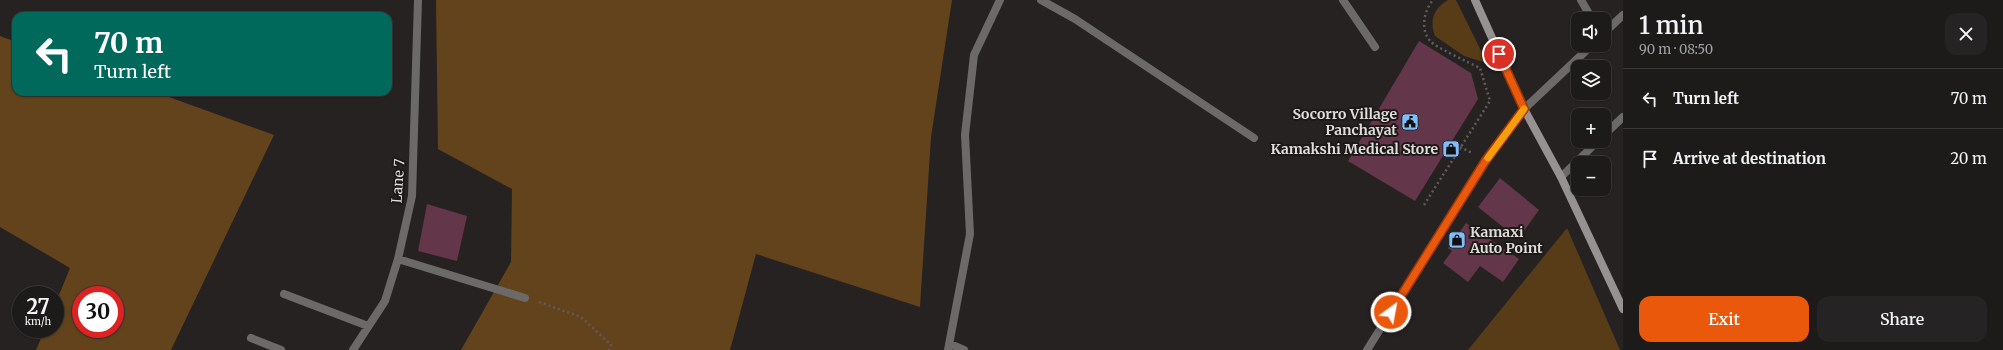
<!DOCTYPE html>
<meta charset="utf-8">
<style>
body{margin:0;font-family:Merriweather,serif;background:#252323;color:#f1f3f6;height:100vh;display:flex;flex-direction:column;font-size:15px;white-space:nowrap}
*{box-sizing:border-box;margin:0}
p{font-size:13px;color:#a0a1a2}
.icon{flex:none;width:22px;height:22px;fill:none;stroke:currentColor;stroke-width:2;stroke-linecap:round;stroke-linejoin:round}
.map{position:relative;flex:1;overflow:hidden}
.drawer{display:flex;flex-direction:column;background:#1d1a1a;width:380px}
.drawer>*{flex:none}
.banner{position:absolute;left:12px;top:12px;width:380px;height:84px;border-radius:12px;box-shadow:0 1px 3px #0004,0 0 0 1px #3b3839;background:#00695c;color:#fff;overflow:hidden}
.tools{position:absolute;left:1571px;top:12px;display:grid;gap:8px}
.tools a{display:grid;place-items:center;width:40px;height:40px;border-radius:8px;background:#1d1a1a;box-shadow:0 1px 3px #0004,0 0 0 1px #3b3839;font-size:20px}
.speed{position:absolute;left:12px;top:286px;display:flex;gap:8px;font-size:20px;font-weight:700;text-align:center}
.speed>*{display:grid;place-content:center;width:52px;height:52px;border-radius:50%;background:#1d1a1a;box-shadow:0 1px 3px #0004,0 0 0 1px #3b3839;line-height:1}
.speed small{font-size:10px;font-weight:400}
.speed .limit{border:6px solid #d22;background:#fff;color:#111}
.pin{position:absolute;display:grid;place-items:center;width:34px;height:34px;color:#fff;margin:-17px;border:2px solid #fff;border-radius:50%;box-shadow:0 1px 4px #0007}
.me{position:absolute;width:44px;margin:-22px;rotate:32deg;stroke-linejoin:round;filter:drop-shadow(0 0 3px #0008)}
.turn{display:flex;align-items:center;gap:14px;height:84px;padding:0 16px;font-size:18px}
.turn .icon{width:52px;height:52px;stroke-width:2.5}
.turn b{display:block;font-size:28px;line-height:34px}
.round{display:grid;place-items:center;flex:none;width:42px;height:42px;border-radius:12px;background:#252323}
.head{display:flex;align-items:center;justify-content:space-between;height:68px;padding:0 16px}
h1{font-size:24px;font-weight:600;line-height:30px}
.cta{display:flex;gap:8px;margin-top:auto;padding:8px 16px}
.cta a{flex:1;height:46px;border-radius:12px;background:#ea580c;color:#fff;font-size:16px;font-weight:600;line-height:46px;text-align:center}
.cta a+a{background:#252323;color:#f1f3f6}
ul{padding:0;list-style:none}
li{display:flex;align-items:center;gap:12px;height:60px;padding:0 16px;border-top:1px solid #3b3839}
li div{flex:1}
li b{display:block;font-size:15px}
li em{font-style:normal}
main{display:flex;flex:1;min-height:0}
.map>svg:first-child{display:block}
.green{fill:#583c17}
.forest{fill:#62431b;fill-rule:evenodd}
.building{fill:#633649}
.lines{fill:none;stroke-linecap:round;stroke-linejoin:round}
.path{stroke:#605c5c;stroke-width:2.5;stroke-dasharray:2 3;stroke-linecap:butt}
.street{stroke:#6c6a69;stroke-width:8}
.secondary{stroke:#969291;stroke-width:8}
.route-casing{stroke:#983908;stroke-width:10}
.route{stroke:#ea580c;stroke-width:7}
.slow{stroke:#f59e0b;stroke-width:7}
.labels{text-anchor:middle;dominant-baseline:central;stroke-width:4;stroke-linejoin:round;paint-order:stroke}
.poi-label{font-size:14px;font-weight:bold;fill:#dfdcdc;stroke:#1d1919;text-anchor:end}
.street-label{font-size:14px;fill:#dfdcdc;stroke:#1d1919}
</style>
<main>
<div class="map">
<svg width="1623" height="350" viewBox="0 0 1623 350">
<rect width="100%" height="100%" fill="#272222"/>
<!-- green -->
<path class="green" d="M 1448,0 L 1456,0 L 1487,63 L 1464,56 L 1435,36 C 1429,20 1434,8 1448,0 Z
M 1567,228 L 1620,350 L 1468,350 Z"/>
<!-- forest -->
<path class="forest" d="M 436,0 L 952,0 L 931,137 L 920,307 L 756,254 L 730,350 L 461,350 L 511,262 L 512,189 L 438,149 Z
M 0,36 L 16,42 L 16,92 L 155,92 L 274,135 L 171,350 L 36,350 L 45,329 L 55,329 L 55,305 L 70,268 L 0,227 ZM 81,295 L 115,295 L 115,329 L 81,329 Z"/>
<!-- building -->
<path class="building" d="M 1419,41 L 1471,73 L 1478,99 L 1415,201 L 1348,161 Z
M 1500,178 L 1539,210 L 1518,239 L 1478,207 Z
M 427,204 L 467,216 L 457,261 L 418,251 Z
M 1466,223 L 1519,259 L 1503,282 L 1480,266 L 1468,282 L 1443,263 L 1452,251 L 1448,248 Z"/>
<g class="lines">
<!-- path -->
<path class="path" d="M 1460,147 L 1472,153
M 1424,205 L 1490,101 L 1480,68 C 1470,63 1435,47 1430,41 C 1420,29 1424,11 1433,0
M 539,302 L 581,317 L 611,345 L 609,350"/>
<!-- street -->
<path class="street" d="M 1041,0 L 1075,19 L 1254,138
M 1343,0 L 1375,47
M 1581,0 L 1592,19
M 1604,33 L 1623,15
M 1604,135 L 1623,117
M 1561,177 L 1598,141
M 398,259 L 525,298
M 284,294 L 368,326
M 251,338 L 281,350
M 950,344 L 964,350
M 353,350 L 385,301 L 398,259 L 412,196 L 418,0
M 948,350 L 970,234 L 965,135 L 974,55 L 1000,0
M 1367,350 L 1486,160 L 1524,109 L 1592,45"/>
<!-- secondary -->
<path class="secondary" d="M 1475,0 L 1524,109 L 1561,177 L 1623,309"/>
</g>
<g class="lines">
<defs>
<path id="route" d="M 1391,312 L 1486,160 L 1524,109 L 1499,54"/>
</defs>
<!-- route casing -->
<use href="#route" class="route-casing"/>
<!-- route -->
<use href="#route" class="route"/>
<!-- slow -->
<path class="slow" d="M 1488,158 L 1524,109"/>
</g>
<!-- icons -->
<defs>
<symbol id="civic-square" viewBox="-11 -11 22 22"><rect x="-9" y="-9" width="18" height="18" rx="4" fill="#81bdfa" stroke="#1d1919"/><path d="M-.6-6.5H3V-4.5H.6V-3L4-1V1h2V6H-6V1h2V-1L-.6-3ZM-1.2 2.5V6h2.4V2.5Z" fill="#111"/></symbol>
<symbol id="shop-square" viewBox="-11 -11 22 22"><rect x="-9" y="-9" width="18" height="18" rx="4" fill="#81bdfa" stroke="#1d1919"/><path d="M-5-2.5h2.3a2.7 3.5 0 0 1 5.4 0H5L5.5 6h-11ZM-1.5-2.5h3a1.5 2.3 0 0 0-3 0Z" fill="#111"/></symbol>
</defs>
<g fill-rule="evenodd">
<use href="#civic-square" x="1400" y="112" width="20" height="20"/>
<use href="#shop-square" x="1441" y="139" width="20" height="20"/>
<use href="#shop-square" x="1447" y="230" width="20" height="20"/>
</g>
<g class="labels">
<!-- poi labels -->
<g class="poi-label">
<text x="1397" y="114">Socorro Village<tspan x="1397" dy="16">Panchayat</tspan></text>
<text x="1438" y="149">Kamakshi Medical Store</text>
<text x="1470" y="232" text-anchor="start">Kamaxi<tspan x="1470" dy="16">Auto Point</tspan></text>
</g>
<!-- street labels -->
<g class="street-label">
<text transform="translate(398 181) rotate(-86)">Lane 7</text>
</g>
</g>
</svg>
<div class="tools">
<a><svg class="icon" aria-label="sound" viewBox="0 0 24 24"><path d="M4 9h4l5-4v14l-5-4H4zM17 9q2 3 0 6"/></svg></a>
<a><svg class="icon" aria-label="layers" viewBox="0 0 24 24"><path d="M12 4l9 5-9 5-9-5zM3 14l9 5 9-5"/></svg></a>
<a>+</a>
<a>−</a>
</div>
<div class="speed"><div>27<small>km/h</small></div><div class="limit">30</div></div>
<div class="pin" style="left:1499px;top:54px;background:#d93025"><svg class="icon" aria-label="arrive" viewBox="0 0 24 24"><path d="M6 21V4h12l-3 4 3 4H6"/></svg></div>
<svg class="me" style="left:1391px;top:312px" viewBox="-20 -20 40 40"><circle r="17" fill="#ea580c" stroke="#fff" stroke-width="3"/><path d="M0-11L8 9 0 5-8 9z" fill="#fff"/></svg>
<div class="banner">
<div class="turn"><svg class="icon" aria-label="left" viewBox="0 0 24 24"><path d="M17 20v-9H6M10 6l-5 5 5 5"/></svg><div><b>70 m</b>Turn left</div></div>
</div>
</div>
<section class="drawer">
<div class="head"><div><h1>1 min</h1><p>90 m · 08:50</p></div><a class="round"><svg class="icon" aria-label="close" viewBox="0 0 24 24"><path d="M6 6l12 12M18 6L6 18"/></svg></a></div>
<ul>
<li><svg class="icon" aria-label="left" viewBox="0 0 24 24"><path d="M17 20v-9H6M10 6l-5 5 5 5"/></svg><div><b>Turn left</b></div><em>70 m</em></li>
<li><svg class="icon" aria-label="arrive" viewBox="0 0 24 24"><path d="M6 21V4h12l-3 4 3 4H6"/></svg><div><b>Arrive at destination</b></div><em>20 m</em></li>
</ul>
<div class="cta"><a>Exit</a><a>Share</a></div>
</section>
</main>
